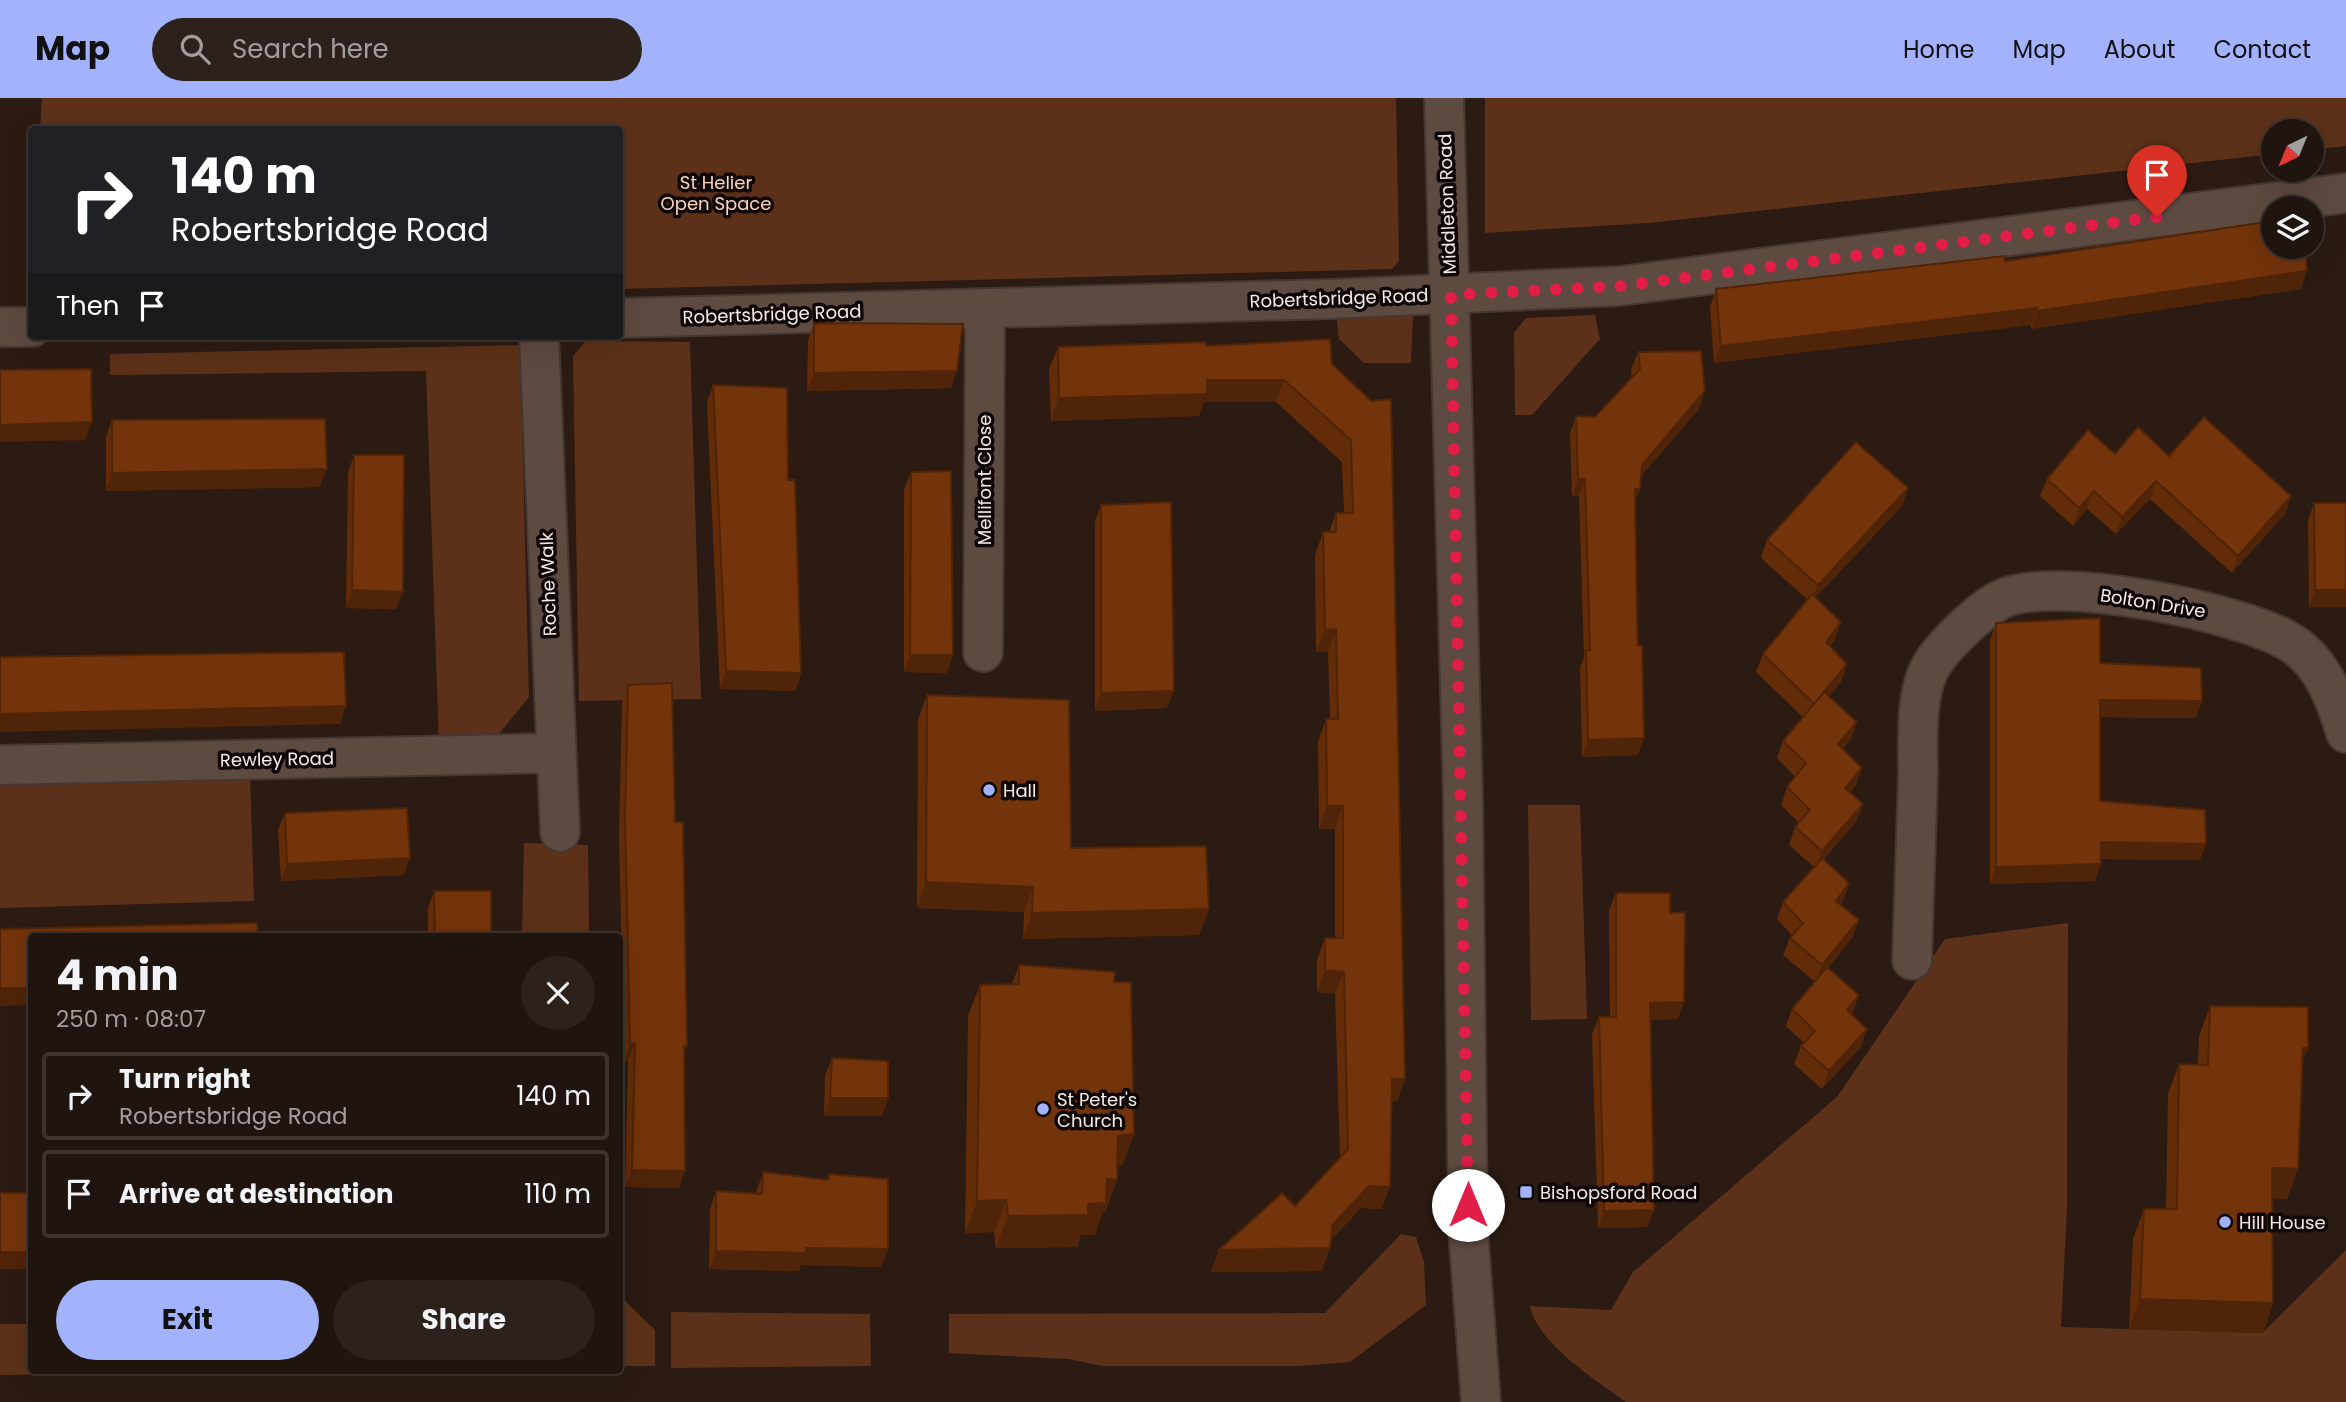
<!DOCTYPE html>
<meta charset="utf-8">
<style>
body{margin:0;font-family:Poppins,sans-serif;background:#2d211c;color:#f1f3f6;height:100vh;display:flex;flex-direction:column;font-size:26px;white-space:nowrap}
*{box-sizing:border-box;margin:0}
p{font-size:23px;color:#a29e9e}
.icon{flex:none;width:38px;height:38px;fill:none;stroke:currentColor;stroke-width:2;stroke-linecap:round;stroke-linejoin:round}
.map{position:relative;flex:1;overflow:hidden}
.sheet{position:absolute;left:28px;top:835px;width:595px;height:441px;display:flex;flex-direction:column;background:#20140e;border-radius:7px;box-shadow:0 7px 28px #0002,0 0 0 2px #3d332e}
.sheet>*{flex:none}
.banner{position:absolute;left:28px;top:28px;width:595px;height:214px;border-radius:7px;box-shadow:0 7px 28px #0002,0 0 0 2px #3d332e;background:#202124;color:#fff;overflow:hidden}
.needle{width:46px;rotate:223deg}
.controls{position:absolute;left:2261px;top:21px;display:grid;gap:14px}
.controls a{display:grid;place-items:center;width:63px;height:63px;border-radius:50%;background:#20140e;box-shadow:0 7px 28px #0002,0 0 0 2px #3d332e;font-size:35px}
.pin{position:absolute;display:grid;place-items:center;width:60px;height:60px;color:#fff;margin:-72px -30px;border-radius:50% 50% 50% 0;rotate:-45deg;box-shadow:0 0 7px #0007}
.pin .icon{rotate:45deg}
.me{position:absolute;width:77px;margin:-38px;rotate:0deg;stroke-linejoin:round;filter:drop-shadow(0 0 5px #0008)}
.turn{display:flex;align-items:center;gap:24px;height:147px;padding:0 28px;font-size:32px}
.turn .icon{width:91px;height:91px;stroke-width:2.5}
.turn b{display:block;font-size:49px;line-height:60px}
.then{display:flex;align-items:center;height:66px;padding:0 28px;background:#0003;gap:14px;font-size:26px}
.round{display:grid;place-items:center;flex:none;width:74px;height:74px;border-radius:37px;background:#2d211c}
.summary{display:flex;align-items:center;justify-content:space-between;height:119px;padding:0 28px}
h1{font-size:42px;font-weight:700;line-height:52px}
.cta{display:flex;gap:14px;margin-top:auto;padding:14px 28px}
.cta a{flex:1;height:80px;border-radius:42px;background:#a3b2fd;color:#111;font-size:28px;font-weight:700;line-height:80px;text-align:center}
.cta a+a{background:#2d211c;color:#f1f3f6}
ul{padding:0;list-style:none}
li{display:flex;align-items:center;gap:21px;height:88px;margin:0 14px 10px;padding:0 14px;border:4px solid #3d332e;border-radius:7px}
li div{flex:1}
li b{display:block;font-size:26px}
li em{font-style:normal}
header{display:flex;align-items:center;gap:42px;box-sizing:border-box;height:98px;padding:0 35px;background:#a3b2fd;color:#111}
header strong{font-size:33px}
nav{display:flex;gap:38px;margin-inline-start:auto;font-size:24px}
.search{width:490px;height:63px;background:#2d211c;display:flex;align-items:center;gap:18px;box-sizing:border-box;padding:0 24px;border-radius:38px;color:#a29e9e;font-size:26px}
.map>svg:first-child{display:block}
.green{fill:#5d3119}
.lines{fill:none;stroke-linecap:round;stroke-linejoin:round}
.minor-casing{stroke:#453833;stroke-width:42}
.tertiary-casing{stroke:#453833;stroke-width:42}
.minor{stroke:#5d4a41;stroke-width:38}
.tertiary{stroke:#5d4a41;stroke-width:38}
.wall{fill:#632c09}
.shaded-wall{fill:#502408}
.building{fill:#73330b;stroke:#502408;stroke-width:2}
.route{stroke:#e11d48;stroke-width:12;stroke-dasharray:0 21.6}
.poi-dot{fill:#a3b2fd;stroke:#0e0705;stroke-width:2.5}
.labels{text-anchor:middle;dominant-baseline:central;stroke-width:7;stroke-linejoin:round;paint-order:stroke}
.park-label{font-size:18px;fill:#fcd4c0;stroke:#0e0705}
.street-label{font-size:18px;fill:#f7ebe6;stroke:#0e0705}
.poi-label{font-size:18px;fill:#f7ebe6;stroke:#0e0705;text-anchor:start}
</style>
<header>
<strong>Map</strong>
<div class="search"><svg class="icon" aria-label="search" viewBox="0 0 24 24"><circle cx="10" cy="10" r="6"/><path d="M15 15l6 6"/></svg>Search here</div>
<nav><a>Home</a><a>Map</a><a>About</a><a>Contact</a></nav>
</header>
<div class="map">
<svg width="2346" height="1304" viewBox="0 0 2346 1304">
<rect width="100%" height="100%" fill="#2b1b13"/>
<!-- green -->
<path class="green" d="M 42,0 L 1396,0 L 1399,163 L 1392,171 L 620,191 L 620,32 L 40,31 Z
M 1485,0 L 2346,0 L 2346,48 L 2312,52 L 2312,33 L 2273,33 L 2273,56 L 1649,125 L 1485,135 Z
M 1336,214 L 1413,216 L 1411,265 L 1364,265 L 1339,241 Z
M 1595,217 L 1600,241 L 1532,317 L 1515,317 L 1514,235 L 1526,220 Z
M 586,243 L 690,244 L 701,601 L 579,603 L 573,258 Z
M 520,247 L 529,599 L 490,647 L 439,646 L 426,273 L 110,277 L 110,256 Z
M 250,676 L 254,803 L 0,810 L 0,683 Z
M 1528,707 L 1580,707 L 1587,921 L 1531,922 Z
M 524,745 L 588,747 L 589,838 L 522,838 Z
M 2068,825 L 2067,1110 L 2061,1229 L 2262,1235 L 2346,1152 L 2346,1304 L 1626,1304 C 1596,1282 1537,1245 1530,1208 L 1611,1212 L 1633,1174 L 1837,999 L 1945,841 Z
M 1401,1136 L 1416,1139 L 1424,1164 L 1426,1207 L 1350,1264 L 1300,1268 L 1102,1268 L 1068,1261 L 949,1255 L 949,1216 L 1325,1215 Z
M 620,1198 L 655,1232 L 655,1268 L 620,1268 Z
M 671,1214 L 870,1216 L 871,1268 L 671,1270 Z
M 0,1226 L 31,1226 L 32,1272 L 318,1272 L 0,1277 Z"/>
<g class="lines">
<defs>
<path id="minor" d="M 620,220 L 1331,201 L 1620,188 L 2346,95
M 0,229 L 32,229
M 539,238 L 560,734
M 983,554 L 985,210
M 0,667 L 555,655
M 1912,862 C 1914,800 1916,739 1918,677 C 1918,647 1915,600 1929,572 C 1939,551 1979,513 2000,502 C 2052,475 2245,514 2293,546 C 2323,566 2336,602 2346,635"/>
<path id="tertiary" d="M 1444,0 L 1463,700 L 1468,1131 L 1481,1304"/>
</defs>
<!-- minor casing -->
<use href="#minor" class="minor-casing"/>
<!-- tertiary casing -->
<use href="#tertiary" class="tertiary-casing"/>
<!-- minor -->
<use href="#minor" class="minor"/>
<!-- tertiary -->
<use href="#tertiary" class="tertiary"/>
</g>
<!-- wall -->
<path class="wall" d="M 2005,163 L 2301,191 L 2031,231 L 2031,227 L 1714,265 L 1710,209 L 1716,191 Z
M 814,225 L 951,290 L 807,293 L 808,242 Z
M 1206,248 L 1332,266 L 1371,303 L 1405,981 L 1397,1003 L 1391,1003 L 1382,1111 L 1361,1110 L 1331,1142 L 1322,1173 L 1211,1174 L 1219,1152 L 1295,1108 L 1340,1060 L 1335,896 L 1317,894 L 1317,862 L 1325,840 L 1335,840 L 1335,731 L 1319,731 L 1318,644 L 1326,621 L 1330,621 L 1328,554 L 1316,554 L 1315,457 L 1323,434 L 1329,434 L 1336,415 L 1344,415 L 1342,364 L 1276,304 L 1204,304 L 1199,318 L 1051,323 L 1049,271 L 1058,249 Z
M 1638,254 L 1699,311 L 1641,378 L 1635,405 L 1637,521 L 1644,640 L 1638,657 L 1582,659 L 1580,569 L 1584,560 L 1579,398 L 1572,398 L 1570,335 L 1576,318 L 1595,319 L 1632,279 L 1631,272 Z
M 713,287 L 788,382 L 801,575 L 795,593 L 720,591 L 707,305 Z
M 112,322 L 320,389 L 106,393 L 106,339 Z
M 2115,356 L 2169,358 L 2291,398 L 2285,416 L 2232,475 L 2150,401 L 2116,436 L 2087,411 L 2073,428 L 2040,398 L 2047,381 Z
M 354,357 L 396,511 L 346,510 L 348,375 Z
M 911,374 L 947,575 L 904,574 L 904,392 Z
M 1908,390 L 1902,408 L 1816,499 L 1835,542 L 1830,548 L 1847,566 L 1841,584 L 1829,598 L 1851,641 L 1843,651 L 1856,687 L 1850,694 L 1863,706 L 1856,724 L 1824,761 L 1849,785 L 1843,803 L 1840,806 L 1859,822 L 1852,840 L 1828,870 L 1853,915 L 1852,916 L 1861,949 L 1822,991 L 1794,966 L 1801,948 L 1804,945 L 1786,928 L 1792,911 L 1815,884 L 1783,857 L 1790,840 L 1792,837 L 1777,821 L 1783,804 L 1814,769 L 1789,747 L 1795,729 L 1799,725 L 1781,707 L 1787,689 L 1795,679 L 1777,660 L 1783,643 L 1803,619 L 1756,574 L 1763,556 L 1807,501 L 1761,460 L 1767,442 Z
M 2314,405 L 2346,405 L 2346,509 L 2309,509 L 2308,423 Z
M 1101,407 L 1167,610 L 1095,613 L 1095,424 Z
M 1996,525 L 2100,565 L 2196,620 L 2100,619 L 2100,703 L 2200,762 L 2101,761 L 2095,783 L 1990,786 L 1990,542 Z
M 628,587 L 675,724 L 687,948 L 684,955 L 679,1090 L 625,1089 L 628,963 L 624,963 L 619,737 L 622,604 Z
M 927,597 L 1071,750 L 1209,811 L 1199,837 L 1023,841 L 1024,814 L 917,810 L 918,622 Z
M 285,715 L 404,777 L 281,783 L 278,732 Z
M 434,793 L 491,838 L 428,838 L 428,810 Z
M 1616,795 L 1670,815 L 1678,921 L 1650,922 L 1654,1112 L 1647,1129 L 1598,1130 L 1592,936 L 1599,919 L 1610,919 L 1609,812 Z
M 1019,867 L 1114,884 L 1134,1036 L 1122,1068 L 1117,1068 L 1117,1082 L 1105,1114 L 1103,1113 L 1095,1137 L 1081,1137 L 1077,1149 L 996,1150 L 994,1134 L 965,1135 L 968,918 L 980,887 L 1012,886 Z
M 2210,908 L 2302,966 L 2298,1071 L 2287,1101 L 2272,1100 L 2273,1205 L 2263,1235 L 2129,1231 L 2133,1141 L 2144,1111 L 2166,1111 L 2168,996 L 2179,966 L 2198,967 L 2199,938 Z
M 832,960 L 888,1000 L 882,1018 L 824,1018 L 825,978 Z
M 763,1074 L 827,1082 L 829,1076 L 881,1169 L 801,1167 L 799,1173 L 709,1171 L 710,1111 L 716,1093 L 756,1095 Z"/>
<!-- shaded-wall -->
<path class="shaded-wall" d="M 2307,173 L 2301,191 L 2031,231 L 2037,213 Z
M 2037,210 L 2031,227 L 1714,265 L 1721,248 Z
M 957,273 L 951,290 L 807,293 L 814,275 Z
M 1207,282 L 1284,282 L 1276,304 L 1204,304 L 1199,318 L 1051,323 L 1059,300 Z
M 1705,293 L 1699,311 L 1636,384 L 1642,367 Z
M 92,324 L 85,342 L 0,344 L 0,327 Z
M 327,371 L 320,389 L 106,393 L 112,375 Z
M 1578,381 L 1585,381 L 1579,398 L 1572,398 Z
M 2156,383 L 2150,401 L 2116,436 L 2122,419 Z
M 1908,390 L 1902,408 L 1811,504 L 1818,487 Z
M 1635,391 L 1640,391 L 1634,408 Z
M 2094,393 L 2087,411 L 2073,428 L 2079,410 Z
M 2291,398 L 2285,416 L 2232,475 L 2238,458 Z
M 352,492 L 403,494 L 396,511 L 346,510 Z
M 2315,492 L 2346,492 L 2346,509 L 2309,509 Z
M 1841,524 L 1835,542 L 1820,561 L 1826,544 Z
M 1336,531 L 1328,554 L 1316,554 L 1325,532 Z
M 910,557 L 953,557 L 947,575 L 904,574 Z
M 1847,566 L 1841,584 L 1808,623 L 1814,606 Z
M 726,573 L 801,575 L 795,593 L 720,591 Z
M 1174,593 L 1167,610 L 1095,613 L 1101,595 Z
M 2100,602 L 2202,603 L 2196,620 L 2094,619 Z
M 346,608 L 340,626 L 0,634 L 0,616 Z
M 1857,624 L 1851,641 L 1832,664 L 1838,646 Z
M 1644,640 L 1638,657 L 1582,659 L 1588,642 Z
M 1862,670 L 1856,687 L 1839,707 L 1845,690 Z
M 1863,706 L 1856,724 L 1815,771 L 1822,753 Z
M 1327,708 L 1343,708 L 1335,731 L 1319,731 Z
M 2101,744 L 2206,746 L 2200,762 L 2095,761 Z
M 410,760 L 404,777 L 281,783 L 287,766 Z
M 2101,766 L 2095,783 L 1990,786 L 1996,769 Z
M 926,784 L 1033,789 L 1024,814 L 917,810 Z
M 1849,785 L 1843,803 L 1830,820 L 1836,803 Z
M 1209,811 L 1199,837 L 1023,841 L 1032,815 Z
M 1859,822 L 1852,840 L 1816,884 L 1822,867 Z
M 1325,872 L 1344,874 L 1335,896 L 1317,894 Z
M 0,890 L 32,890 L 32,907 L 0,908 Z
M 1859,897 L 1853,915 L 1841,929 L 1847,912 Z
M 1684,904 L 1678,921 L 1643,922 L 1650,905 Z
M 1867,931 L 1861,949 L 1822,991 L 1829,973 Z
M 630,945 L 635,945 L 628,963 L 624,963 Z
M 2303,950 L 2308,950 L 2297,980 Z
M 1392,981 L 1405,981 L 1397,1003 L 1383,1004 Z
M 830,1000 L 888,1000 L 882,1018 L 824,1018 Z
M 1134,1036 L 1122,1068 L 1106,1070 L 1118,1038 Z
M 2272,1070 L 2298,1071 L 2287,1101 L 2261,1100 Z
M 632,1072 L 685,1073 L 679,1090 L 625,1089 Z
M 1107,1081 L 1117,1082 L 1105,1114 L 1103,1113 L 1095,1137 L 1081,1137 L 1077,1149 L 996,1150 L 1008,1118 L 1088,1106 Z
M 1369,1088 L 1390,1089 L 1382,1111 L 1361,1110 L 1324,1149 L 1333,1126 Z
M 1006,1102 L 994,1134 L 965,1135 L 977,1103 Z
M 1654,1112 L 1647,1129 L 1598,1130 L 1604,1113 Z
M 806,1150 L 888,1151 L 881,1169 L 801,1167 L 799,1173 L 709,1171 L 716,1153 Z
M 1330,1150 L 1322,1173 L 1211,1174 L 1219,1152 Z
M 0,1154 L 32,1154 L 32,1171 L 0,1171 Z
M 2140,1201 L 2273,1205 L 2263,1235 L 2129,1231 Z"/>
<!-- building -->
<path class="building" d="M 2273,123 L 2273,149 L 2305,149 L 2307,173 L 2037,213 L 2037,210 L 1721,248 L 1716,191 L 2004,158 L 2005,163 Z
M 814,225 L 963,226 L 957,273 L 814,275 Z
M 1330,241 L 1332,266 L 1371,303 L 1391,301 L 1405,981 L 1392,981 L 1390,1089 L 1369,1088 L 1333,1126 L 1330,1150 L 1219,1152 L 1282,1095 L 1295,1108 L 1348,1051 L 1344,874 L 1325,872 L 1325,840 L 1343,840 L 1343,708 L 1327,708 L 1326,621 L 1338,621 L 1336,531 L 1325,532 L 1323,434 L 1336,434 L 1336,415 L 1353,415 L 1351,342 L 1284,282 L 1207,282 L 1207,296 L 1059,300 L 1058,249 L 1206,244 L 1206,248 Z
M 1701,253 L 1705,293 L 1642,367 L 1640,391 L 1635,391 L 1637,521 L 1638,548 L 1642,548 L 1644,640 L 1588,642 L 1586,552 L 1590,552 L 1585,381 L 1578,381 L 1576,318 L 1595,319 L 1640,271 L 1638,254 Z
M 91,271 L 92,324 L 0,327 L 0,272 Z
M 713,287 L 787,290 L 788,382 L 795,382 L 801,575 L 726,573 Z
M 2204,319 L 2291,398 L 2238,458 L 2156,383 L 2122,419 L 2094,393 L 2079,410 L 2047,381 L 2088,332 L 2115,356 L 2138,329 L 2169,358 Z
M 325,321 L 327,371 L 112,375 L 112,322 Z
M 1856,344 L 1908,390 L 1818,487 L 1767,442 Z
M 354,357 L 404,357 L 403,494 L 352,492 Z
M 951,373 L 953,557 L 910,557 L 911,374 Z
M 1171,404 L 1174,593 L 1101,595 L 1101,407 Z
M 2314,405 L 2346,405 L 2346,492 L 2315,492 Z
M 1812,496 L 1841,524 L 1826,544 L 1847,566 L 1814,606 L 1763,556 Z
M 2100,520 L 2100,565 L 2201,570 L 2202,603 L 2100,602 L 2100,703 L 2205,712 L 2206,746 L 2101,744 L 2101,766 L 1996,769 L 1996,525 Z
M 344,554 L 346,608 L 0,616 L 0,559 Z
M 672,585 L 675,724 L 683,724 L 687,948 L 684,948 L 685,1073 L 632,1072 L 635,945 L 630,945 L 625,720 L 628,587 Z
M 1824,594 L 1857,624 L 1838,646 L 1862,670 L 1845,690 L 1863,706 L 1822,753 L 1795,729 L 1810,712 L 1787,689 L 1806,665 L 1783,643 Z
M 927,597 L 1069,602 L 1071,750 L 1206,748 L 1209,811 L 1032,815 L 1033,789 L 926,784 Z
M 407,710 L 410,760 L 287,766 L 285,715 Z
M 1822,760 L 1849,785 L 1836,803 L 1859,822 L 1822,867 L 1790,840 L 1803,825 L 1783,804 Z
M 434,793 L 491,793 L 491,838 L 435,838 Z
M 1616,795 L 1670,795 L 1670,815 L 1685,814 L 1684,904 L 1650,905 L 1654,1112 L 1604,1113 L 1599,919 L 1616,919 Z
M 257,825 L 258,838 L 32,838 L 32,890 L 0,890 L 0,831 Z
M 1019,867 L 1115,874 L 1114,884 L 1131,884 L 1134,1036 L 1118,1038 L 1117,1082 L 1107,1081 L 1106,1105 L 1088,1106 L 1088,1117 L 1008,1118 L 1006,1102 L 977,1103 L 980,887 L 1019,886 Z
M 1827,869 L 1859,897 L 1847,912 L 1867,931 L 1829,973 L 1801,948 L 1815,933 L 1792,911 Z
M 2210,908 L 2308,909 L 2308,950 L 2303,950 L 2298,1071 L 2272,1070 L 2273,1205 L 2140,1201 L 2144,1111 L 2177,1111 L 2179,966 L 2208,967 Z
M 832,960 L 888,963 L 888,1000 L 830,1000 Z
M 763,1074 L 828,1082 L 829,1076 L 888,1081 L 888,1151 L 806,1150 L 805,1155 L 716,1153 L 716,1093 L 762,1096 Z
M 0,1095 L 32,1095 L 32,1154 L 0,1154 Z"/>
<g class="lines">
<!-- route -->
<path class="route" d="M 1468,1107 L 1451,197 L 1620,188 L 2157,119"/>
</g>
<!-- markers -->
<g class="poi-dot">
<circle cx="989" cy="692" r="7"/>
<circle cx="1043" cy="1011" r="7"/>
<rect x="1519" y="1087" width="14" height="14" rx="3.5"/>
<circle cx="2225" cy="1124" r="7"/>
</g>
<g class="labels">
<!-- park labels -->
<g class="park-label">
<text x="716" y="84">St Helier<tspan x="716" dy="21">Open Space</tspan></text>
</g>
<!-- street labels -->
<g class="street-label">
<text transform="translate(1447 106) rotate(-92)">Middleton Road</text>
<text transform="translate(1339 200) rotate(-2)">Robertsbridge Road</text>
<text transform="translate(772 216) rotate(-2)">Robertsbridge Road</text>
<text transform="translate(984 382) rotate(-90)">Mellifont Close</text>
<text transform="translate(548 486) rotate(-92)">Roche Walk</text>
<text transform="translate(2153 505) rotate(9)">Bolton Drive</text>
<text transform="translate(277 661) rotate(-1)">Rewley Road</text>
</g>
<!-- poi labels -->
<g class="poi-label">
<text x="1003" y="692">Hall</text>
<text x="1057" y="1001">St Peter's<tspan x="1057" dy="21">Church</tspan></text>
<text x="1540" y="1094">Bishopsford Road</text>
<text x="2239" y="1124">Hill House</text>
</g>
</g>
</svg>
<div class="controls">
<a><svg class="needle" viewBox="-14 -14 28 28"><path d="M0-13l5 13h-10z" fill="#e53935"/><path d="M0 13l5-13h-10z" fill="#a29e9e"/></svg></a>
<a><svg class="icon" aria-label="layers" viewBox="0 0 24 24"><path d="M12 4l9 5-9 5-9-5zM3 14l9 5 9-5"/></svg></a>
</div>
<div class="pin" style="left:2157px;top:119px;background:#d93025"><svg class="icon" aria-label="arrive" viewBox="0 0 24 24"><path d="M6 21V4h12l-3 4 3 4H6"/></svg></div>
<svg class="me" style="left:1468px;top:1107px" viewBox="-20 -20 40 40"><circle r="19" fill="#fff"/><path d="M0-13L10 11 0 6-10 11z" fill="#e11d48"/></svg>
<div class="banner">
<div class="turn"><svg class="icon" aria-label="right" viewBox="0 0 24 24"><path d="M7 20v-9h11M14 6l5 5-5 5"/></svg><div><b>140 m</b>Robertsbridge Road</div></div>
<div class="then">Then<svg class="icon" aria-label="arrive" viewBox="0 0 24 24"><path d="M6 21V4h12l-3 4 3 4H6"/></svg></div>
</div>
<section class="sheet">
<div class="summary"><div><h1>4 min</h1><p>250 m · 08:07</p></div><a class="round"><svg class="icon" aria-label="close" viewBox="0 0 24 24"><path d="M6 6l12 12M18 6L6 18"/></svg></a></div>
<ul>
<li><svg class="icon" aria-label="right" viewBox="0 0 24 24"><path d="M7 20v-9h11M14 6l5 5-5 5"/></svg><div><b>Turn right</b><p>Robertsbridge Road</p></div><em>140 m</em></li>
<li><svg class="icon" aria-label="arrive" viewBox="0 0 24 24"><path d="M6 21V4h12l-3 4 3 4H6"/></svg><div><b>Arrive at destination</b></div><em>110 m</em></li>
</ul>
<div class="cta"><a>Exit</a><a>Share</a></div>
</section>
</div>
